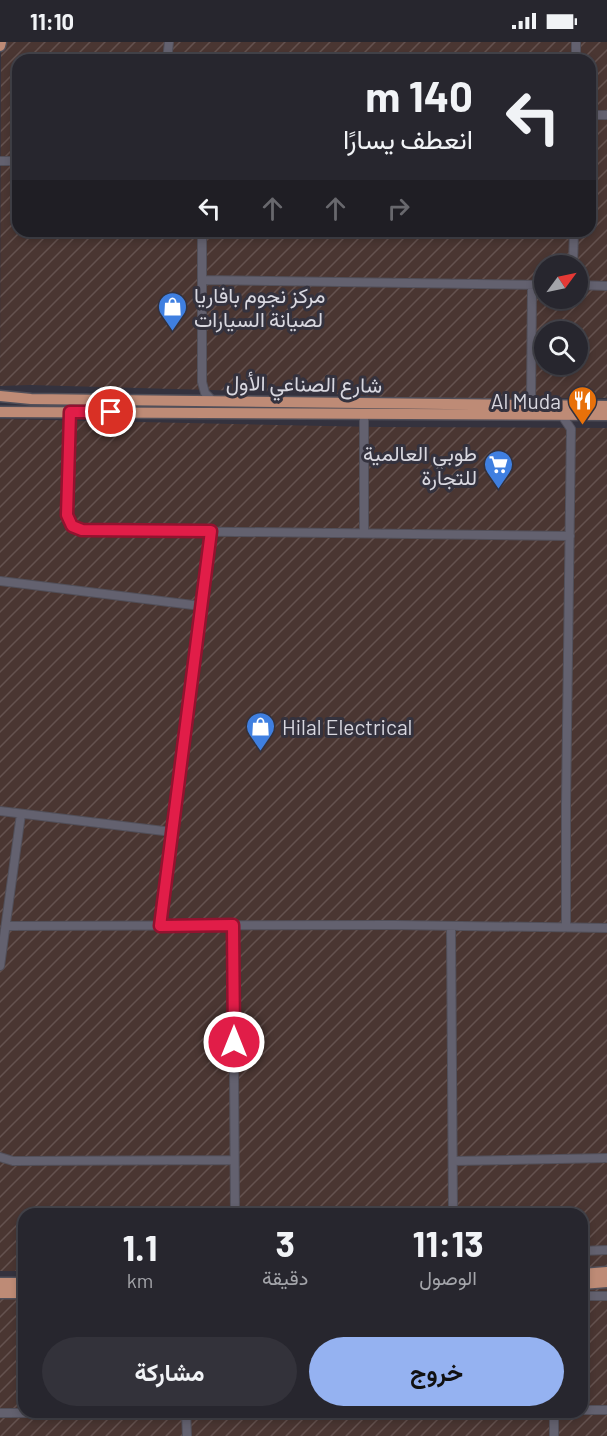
<!DOCTYPE html>
<html lang="ar">
<meta charset="utf-8">
<style>
body{margin:0;font-family:Barlow,Vazirmatn,sans-serif;background:#33323a;color:#f1f3f6;direction:rtl;height:100vh;display:flex;flex-direction:column;font-size:22px;white-space:nowrap}
*{box-sizing:border-box;margin:0}
p{font-size:20px;color:#a4a5aa}
.icon{flex:none;width:33px;height:33px;fill:none;stroke:currentColor;stroke-width:2;stroke-linecap:round;stroke-linejoin:round}
.map{position:relative;flex:1;overflow:hidden;direction:ltr}
.sheet{position:absolute;left:18px;top:1166px;width:570px;height:210px;display:flex;flex-direction:column;background:#27262e;border-radius:18px;box-shadow:0 3px 9px #0003,0 0 0 2px #43434a;direction:rtl}
.sheet>*{flex:none}
.banner{position:absolute;left:12px;top:12px;width:584px;height:183px;border-radius:18px;box-shadow:0 3px 9px #0003,0 0 0 2px #43434a;direction:rtl;background:#27262e;color:#f1f3f6;overflow:hidden}
.needle{width:39px;rotate:57deg}
.fabs{position:absolute;left:534px;top:213px;display:grid;gap:12px}
.fabs a{display:grid;place-items:center;width:54px;height:54px;border-radius:50%;background:#27262e;box-shadow:0 3px 9px #0003,0 0 0 2px #43434a;font-size:30px}
.pin{position:absolute;display:grid;place-items:center;width:51px;height:51px;color:#fff;margin:-26px;border:3px solid #fff;border-radius:50%;box-shadow:0 2px 6px #0007}
.me{position:absolute;width:66px;margin:-33px;rotate:0deg;stroke-linejoin:round;filter:drop-shadow(0 0 4px #0008)}
.turn{display:flex;align-items:center;gap:21px;height:126px;padding:0 24px;font-size:27px}
.turn .icon{width:78px;height:78px;stroke-width:2.5}
.turn b{display:block;font-size:42px;line-height:51px}
.lanes{display:flex;align-items:center;height:57px;padding:0 24px;background:#0003;justify-content:center;gap:30px;direction:ltr}
.lanes .off{opacity:.35}
.eta{display:flex;justify-content:space-evenly;align-items:center;height:102px;text-align:center}
.eta b{font-size:36px;font-weight:700;line-height:42px}
.button{display:flex;gap:12px;margin-top:auto;padding:12px 24px}
.button a{flex:1;height:69px;border-radius:36px;background:#95b2f1;color:#111;font-size:24px;font-weight:700;line-height:69px;text-align:center}
.button a+a{background:#33323a;color:#f1f3f6}
.status{display:flex;justify-content:space-between;align-items:center;height:42px;padding:0 30px;background:#27262e;direction:ltr}
.status svg{height:16px;fill:currentColor}
.map>svg:first-child{display:block}
.industrial{fill:url(#industrial-furrows);fill-rule:evenodd}
.lines{fill:none;stroke-linecap:round;stroke-linejoin:round}
.minor-casing{stroke:#514f59;stroke-width:10}
.major-casing{stroke:#514f59;stroke-width:13}
.minor{stroke:#63616f;stroke-width:8}
.major{stroke:#be8b76;stroke-width:10}
.route-casing{stroke:#92132f;stroke-width:15}
.route{stroke:#e11d48;stroke-width:10}
.labels{text-anchor:middle;dominant-baseline:central;stroke-width:6;stroke-linejoin:round;paint-order:stroke}
.poi-label{font-size:21px;fill:#d9d8e0;stroke:#34323e;text-anchor:start}
.street-label{font-size:21px;fill:#d9d8e0;stroke:#34323e}
</style>
<div class="status"><b>11:10</b><svg viewBox="0 0 49 12"><path d="M0 12V9h3v3zM5 12V6h3v6zM10 12V3h3v9zM15 12V0h3v12zM26 1h20v11H26zM47 4h2v5h-2z"/></svg></div>
<div class="map">
<svg width="607" height="1394" viewBox="0 0 607 1394">
<defs>
<pattern id="industrial-furrows" width="10" height="10" patternUnits="userSpaceOnUse" patternTransform="scale(1.5)"><rect width="10" height="10" fill="#4a3632"/><path d="M-1 1l2-2M0 10L10 0M9 11l2-2" fill="none" stroke="#64524f"/></pattern>
</defs>
<rect width="100%" height="100%" fill="#34323e"/>
<!-- industrial -->
<path class="industrial" d="M 1,0 L 607,0 L 607,356 L 394,356 L 320,351 L 30,343 L 0,344 ZM 18,18 L 590,18 L 590,189 L 18,189 ZM 544,224 L 578,224 L 578,256 L 544,256 ZM 544,290 L 578,290 L 578,322 L 544,322 Z
M 0,377 L 373,385 L 607,386 L 607,1227 L 582,1228 L 582,1172 L 24,1172 L 24,1229 L 0,1229 Z
M 607,1245 L 607,1394 L 0,1394 L 0,1254 L 24,1254 L 24,1370 L 582,1370 L 582,1247 Z"/>
<g class="lines">
<defs>
<path id="minor" d="M 167,18 L 169,0
M 576,18 L 576,0
M 590,73 L 607,73
M 0,119 L 18,119
M 202,189 L 202,340 L 205,351 L 213,359
M 573,224 L 574,189
M 202,238 L 544,243
M 578,243 L 607,244
M 531,363 L 532,243
M 70,370 L 67,473 L 72,484 L 82,488 L 570,494
M 561,372 L 571,387 L 566,762 L 566,885
M 364,491 L 364,372
M 0,539 L 201,564
M 0,769 L 172,790
M 233,883 L 235,1172
M 6,884 L 395,883 L 607,886
M 160,884 L 211,489
M 451,884 L 453,1172
M 0,924 L 21,772
M 0,1115 L 13,1119 L 234,1118
M 453,1119 L 607,1116
M 582,1209 L 607,1208
M 582,1254 L 607,1254
M 582,1368 L 607,1368
M 186,1370 L 187,1394
M 554,1370 L 554,1394
M 0,1371 L 383,1370"/>
<path id="major" d="M 0,4 L 1,0
M 0,354 L 31,357 L 607,364
M 0,370 L 607,373
M 582,1232 L 607,1230
M 0,1241 L 24,1241
M 582,1242 L 607,1240
M 0,1251 L 24,1251"/>
</defs>
<!-- minor casing -->
<use href="#minor" class="minor-casing"/>
<!-- major casing -->
<use href="#major" class="major-casing"/>
<!-- minor -->
<use href="#minor" class="minor"/>
<!-- major -->
<use href="#major" class="major"/>
</g>
<g class="lines">
<defs>
<path id="route" d="M 111,370 L 70,370 L 67,473 L 72,484 L 82,488 L 211,489 L 160,884 L 233,883 L 234,1000"/>
</defs>
<!-- route casing -->
<use href="#route" class="route-casing"/>
<!-- route -->
<use href="#route" class="route"/>
</g>
<!-- icons -->
<defs>
<symbol id="shop-pin" viewBox="-11 -11 22 30"><path d="M0 17L-7.5 6A9.5 9.5 0 1 1 7.5 6Z" fill="#3f7fe0" stroke="#34323e"/><path d="M-5-2.5h2.3a2.7 3.5 0 0 1 5.4 0H5L5.5 6h-11ZM-1.5-2.5h3a1.5 2.3 0 0 0-3 0Z" fill="#fff"/></symbol>
<symbol id="restaurant-pin" viewBox="-11 -11 22 30"><path d="M0 17L-7.5 6A9.5 9.5 0 1 1 7.5 6Z" fill="#e8710a" stroke="#34323e"/><path d="M-5-6h1v4h1v-4h1v4h1v-4h1v5L-1.5 .5V6h-2V.5L-5-1ZM5-6V6H3V1.5H1.5Q1.5-4 5-6Z" fill="#fff"/></symbol>
<symbol id="supermarket-pin" viewBox="-11 -11 22 30"><path d="M0 17L-7.5 6A9.5 9.5 0 1 1 7.5 6Z" fill="#3f7fe0" stroke="#34323e"/><path d="M-6-5.5h2.5l.6 2H6L4.5 2H-2.5L-4.4-4H-6ZM-1.5 3.2a1.3 1.3 0 1 0 .1 0ZM3 3.2a1.3 1.3 0 1 0 .1 0Z" fill="#fff"/></symbol>
</defs>
<g fill-rule="evenodd">
<use href="#shop-pin" x="156" y="248" width="33" height="45"/>
<use href="#restaurant-pin" x="566" y="342" width="33" height="45"/>
<use href="#supermarket-pin" x="482" y="406" width="33" height="45"/>
<use href="#shop-pin" x="244" y="668" width="33" height="45"/>
</g>
<g class="labels">
<!-- poi labels -->
<g class="poi-label">
<text x="194" y="252">مركز نجوم بافاريا<tspan x="194" dy="24">لصيانة السيارات</tspan></text>
<text x="561" y="358" text-anchor="end">Al Muda</text>
<text x="477" y="410" text-anchor="end">طوبي العالمية<tspan x="477" dy="24">للتجارة</tspan></text>
<text x="282" y="684">Hilal Electrical</text>
</g>
<!-- street labels -->
<g class="street-label">
<text transform="translate(304 341) rotate(1)">شارع الصناعي الأول</text>
</g>
</g>
</svg>
<div class="fabs">
<a><svg class="needle" viewBox="-14 -14 28 28"><path d="M0-13l5 13h-10z" fill="#e53935"/><path d="M0 13l5-13h-10z" fill="#a4a5aa"/></svg></a>
<a><svg class="icon" aria-label="search" viewBox="0 0 24 24"><circle cx="10" cy="10" r="6"/><path d="M15 15l6 6"/></svg></a>
</div>
<div class="pin" style="left:111px;top:370px;background:#d93025"><svg class="icon" aria-label="arrive" viewBox="0 0 24 24"><path d="M6 21V4h12l-3 4 3 4H6"/></svg></div>
<svg class="me" style="left:234px;top:1000px" viewBox="-20 -20 40 40"><circle r="17" fill="#e11d48" stroke="#fff" stroke-width="3"/><path d="M0-11L8 9 0 5-8 9z" fill="#fff"/></svg>
<div class="banner">
<div class="turn"><svg class="icon" aria-label="left" viewBox="0 0 24 24"><path d="M17 20v-9H6M10 6l-5 5 5 5"/></svg><div><b>140 m</b>انعطف يسارًا</div></div>
<div class="lanes"><svg class="icon" aria-label="left" viewBox="0 0 24 24"><path d="M17 20v-9H6M10 6l-5 5 5 5"/></svg><svg class="icon off" aria-label="ahead" viewBox="0 0 24 24"><path d="M12 20V5M6 11l6-6 6 6"/></svg><svg class="icon off" aria-label="ahead" viewBox="0 0 24 24"><path d="M12 20V5M6 11l6-6 6 6"/></svg><svg class="icon off" aria-label="right" viewBox="0 0 24 24"><path d="M7 20v-9h11M14 6l5 5-5 5"/></svg></div>
</div>
<section class="sheet">
<div class="eta">
<div><b>11:13</b><p>الوصول</p></div>
<div><b>3</b><p>دقيقة</p></div>
<div><b>1.1</b><p>km</p></div>
</div>
<div class="button"><a>خروج</a><a>مشاركة</a></div>
</section>
</div>
